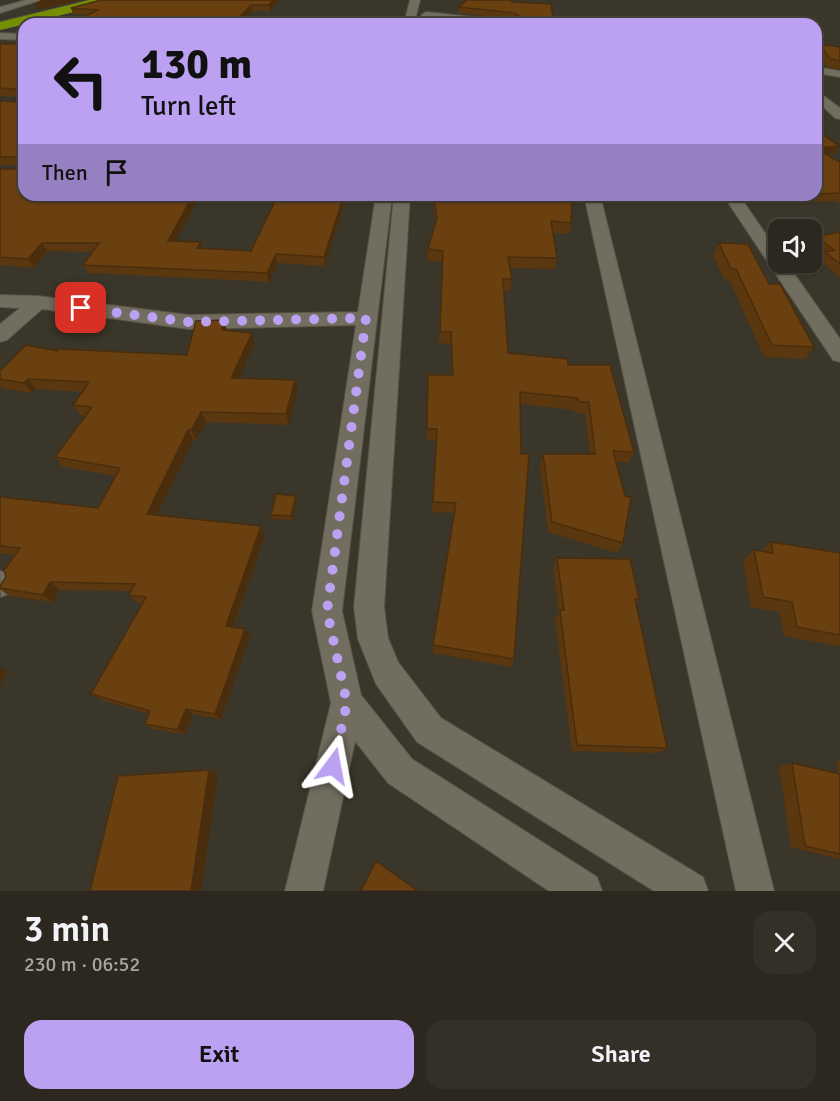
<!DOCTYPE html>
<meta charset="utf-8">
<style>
body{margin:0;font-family:Signika,sans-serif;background:#343028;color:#f1f3f6;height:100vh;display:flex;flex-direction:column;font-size:22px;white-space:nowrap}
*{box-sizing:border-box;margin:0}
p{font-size:20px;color:#a6a6a4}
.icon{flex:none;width:33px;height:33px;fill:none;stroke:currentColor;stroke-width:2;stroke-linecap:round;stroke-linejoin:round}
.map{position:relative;height:891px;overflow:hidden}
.side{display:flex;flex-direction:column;background:#2c281f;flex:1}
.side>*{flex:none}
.guide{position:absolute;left:18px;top:18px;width:804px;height:183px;border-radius:18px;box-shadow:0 2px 4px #0004,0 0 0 2px #48443d;background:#bca0f2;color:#111;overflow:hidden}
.tools{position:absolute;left:768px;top:219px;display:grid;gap:12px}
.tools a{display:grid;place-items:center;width:54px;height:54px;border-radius:12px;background:#2c281f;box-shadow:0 2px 4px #0004,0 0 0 2px #48443d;font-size:30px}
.pin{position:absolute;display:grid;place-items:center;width:51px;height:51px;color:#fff;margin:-26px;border-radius:12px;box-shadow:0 3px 9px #0006}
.me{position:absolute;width:66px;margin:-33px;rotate:13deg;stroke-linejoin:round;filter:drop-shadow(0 0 4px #0008)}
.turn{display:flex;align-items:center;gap:21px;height:126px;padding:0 24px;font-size:27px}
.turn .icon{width:78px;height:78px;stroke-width:2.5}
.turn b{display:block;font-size:42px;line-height:51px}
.then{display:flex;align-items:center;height:57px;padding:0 24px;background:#0003;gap:12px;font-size:22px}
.round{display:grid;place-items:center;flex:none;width:63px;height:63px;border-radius:18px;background:#343028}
.overview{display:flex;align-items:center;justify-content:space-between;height:102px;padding:0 24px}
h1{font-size:36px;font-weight:600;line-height:45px}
.button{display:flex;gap:12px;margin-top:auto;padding:12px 24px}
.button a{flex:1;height:69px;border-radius:18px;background:#bca0f2;color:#111;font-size:24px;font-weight:600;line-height:69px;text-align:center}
.button a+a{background:#343028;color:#f1f3f6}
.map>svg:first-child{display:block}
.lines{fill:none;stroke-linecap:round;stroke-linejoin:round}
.street-casing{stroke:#565347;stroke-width:2}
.highway-casing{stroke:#565347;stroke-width:1}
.street{fill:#716d5f;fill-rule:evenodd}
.highway{fill:#768f02;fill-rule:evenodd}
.wall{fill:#5b370f}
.shaded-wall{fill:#4a2d0c}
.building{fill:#6a4011;stroke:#4a2d0c;stroke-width:1.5}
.route{stroke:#bca0f2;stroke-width:10;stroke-dasharray:0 18}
</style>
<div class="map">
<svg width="840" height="891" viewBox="0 0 840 891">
<rect width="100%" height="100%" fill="#3a3629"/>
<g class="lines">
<defs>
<path id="street" d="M 26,0 L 41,0 L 0,13 L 0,7 Z
M 410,0 L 420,0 L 414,24 L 404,24 Z
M 426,12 L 513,21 L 518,24 L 484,24 L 423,17 L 421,15 Z
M 0,33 L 24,34 L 24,40 L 0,39 Z
M 816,67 L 840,71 L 840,77 L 816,73 Z
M 816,90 L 840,108 L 840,119 L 835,118 L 816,100 Z
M 376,195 L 392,195 L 342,611 L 361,695 L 412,759 L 597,877 L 602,891 L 549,891 L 388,783 L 355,741 L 323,891 L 285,891 L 331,703 L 312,611 L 356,325 L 189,329 L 42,309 L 7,340 L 0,342 L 0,324 L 20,308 L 0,307 L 0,295 L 38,296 L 189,315 L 358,312 Z
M 394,195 L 410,195 L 384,607 L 388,638 L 398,662 L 441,718 L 703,877 L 708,891 L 654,891 L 417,742 L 376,684 L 358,639 L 354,607 Z
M 584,195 L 600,195 L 774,891 L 736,891 Z
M 723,195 L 739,195 L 778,252 L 778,262 L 786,262 L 840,339 L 840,362 L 833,360 Z
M 0,571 L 11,575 L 15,584 L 11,593 L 1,597 Z"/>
<path id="highway" d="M 90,0 L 112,0 L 110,3 L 0,30 L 0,22 Z"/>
</defs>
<!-- street casing -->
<use href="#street" class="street-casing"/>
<!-- highway casing -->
<use href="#highway" class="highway-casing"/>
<!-- street -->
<use href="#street" class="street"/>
<!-- highway -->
<use href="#highway" class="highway"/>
</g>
<!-- wall -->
<path class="wall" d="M 101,0 L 278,0 L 270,11 L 252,11 L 87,15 L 73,14 L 71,8 Z
M 467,0 L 513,0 L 513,2 L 554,24 L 484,20 L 515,20 L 513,19 L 458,13 L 459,7 Z
M 0,44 L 24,44 L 24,195 L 198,199 L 175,241 L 201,242 L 203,248 L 251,251 L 278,195 L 347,195 L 325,266 L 277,263 L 269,282 L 88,273 L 83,265 L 93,252 L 47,251 L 34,268 L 0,265 L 0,169 L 19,169 L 22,167 L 22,165 L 0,165 L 0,101 L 20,102 L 22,99 L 22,97 L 0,96 Z
M 818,44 L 840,47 L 840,69 L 827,67 L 816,53 L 816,48 Z
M 816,122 L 816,130 L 839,146 L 835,153 L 825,154 L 840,162 L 840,204 L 835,201 L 782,203 L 776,195 L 816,195 Z
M 434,197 L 571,223 L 569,234 L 553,233 L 557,258 L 555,269 L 510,268 L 512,279 L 510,291 L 504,291 L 508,353 L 568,365 L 634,452 L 629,462 L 616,462 L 623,543 L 617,553 L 548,532 L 540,465 L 543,454 L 590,454 L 585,413 L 575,413 L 574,410 L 520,404 L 514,659 L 511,667 L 433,653 L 454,513 L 432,512 L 436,440 L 427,440 L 428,375 L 452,375 L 451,344 L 439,343 L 443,262 L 428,261 L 428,249 L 436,223 L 434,209 Z
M 840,232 L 840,277 L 820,261 L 823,255 L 812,246 L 817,237 Z
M 719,243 L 769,284 L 814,347 L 805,359 L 764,357 L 730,281 L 725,281 L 713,255 Z
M 227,331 L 255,343 L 239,378 L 298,390 L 289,425 L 206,422 L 196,440 L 193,440 L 157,515 L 265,535 L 234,627 L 250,636 L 221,719 L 193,714 L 185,734 L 153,729 L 145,724 L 149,714 L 101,700 L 91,694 L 143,604 L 137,603 L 129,595 L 131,591 L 60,590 L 53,602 L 9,596 L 0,589 L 0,586 L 6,577 L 15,555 L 0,553 L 0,497 L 98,508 L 116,476 L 63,467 L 55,457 L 86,416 L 80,415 L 73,405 L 83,392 L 36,389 L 32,393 L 2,388 L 0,385 L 0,371 L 57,351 L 187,355 Z
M 296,496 L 297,500 L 292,520 L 272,519 L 271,515 Z
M 771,542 L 840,553 L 840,646 L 784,636 L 779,612 L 751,607 L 743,561 L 754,550 L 761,551 Z
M 557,558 L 639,599 L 636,604 L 667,748 L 658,753 L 572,751 L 555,619 L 559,613 L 553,568 Z
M 840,761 L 840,859 L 791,847 L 779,767 L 792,763 L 839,774 L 836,762 Z"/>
<!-- shaded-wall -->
<path class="shaded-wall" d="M 52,0 L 81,0 L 38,10 L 35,4 Z
M 273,0 L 278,0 L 270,11 L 269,5 Z
M 251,5 L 252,11 L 241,24 L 233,24 Z
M 839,146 L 835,153 L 816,155 L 816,148 Z
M 193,195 L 197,195 L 198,199 L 171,250 L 168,241 Z
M 344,195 L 347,195 L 345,201 L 325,266 L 324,257 Z
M 201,242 L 203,251 L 197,248 Z
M 42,243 L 47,251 L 34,268 L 28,259 Z
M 276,254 L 277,263 L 269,282 L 267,273 Z
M 224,320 L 227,330 L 225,341 L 222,330 Z
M 252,333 L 255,343 L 235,388 L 231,378 Z
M 28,379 L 36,389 L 32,393 L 24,383 Z
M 295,380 L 298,390 L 289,425 L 286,414 Z
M 201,412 L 206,422 L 196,440 L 191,430 Z
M 188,430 L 193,440 L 153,523 L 147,514 Z
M 296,496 L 297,500 L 292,520 L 291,516 Z
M 261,526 L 265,535 L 231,633 L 226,626 Z
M 50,582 L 60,590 L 53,602 L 43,595 Z
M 245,629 L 250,636 L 221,719 L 215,714 Z
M 0,667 L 8,672 L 0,685 Z
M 186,709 L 193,714 L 185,734 L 177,730 Z
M 209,770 L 218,774 L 201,891 L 191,891 Z"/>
<!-- building -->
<path class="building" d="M 43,0 L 52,0 L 35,4 Z
M 101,0 L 273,0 L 269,5 L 251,5 L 233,24 L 70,24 L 98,10 L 71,8 Z
M 467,0 L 512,0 L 512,2 L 551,4 L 554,24 L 451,24 L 454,17 L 484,20 L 519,20 L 521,17 L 514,13 L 459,7 Z
M 0,44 L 24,44 L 24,195 L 193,195 L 168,241 L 201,242 L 197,248 L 251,251 L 278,195 L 344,195 L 324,257 L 276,254 L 267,273 L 83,265 L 99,243 L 42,243 L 28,259 L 0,257 L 0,169 L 19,169 L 22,167 L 21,157 L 0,157 L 0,101 L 20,102 L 22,99 L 22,90 L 0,88 Z
M 818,44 L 840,47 L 840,61 L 831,59 Z
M 816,130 L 839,146 L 816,148 Z
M 816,149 L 840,162 L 840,193 L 816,194 Z
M 447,195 L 572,195 L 571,223 L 551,221 L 557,258 L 508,257 L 512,279 L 503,279 L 508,353 L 568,359 L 568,365 L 610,365 L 634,452 L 613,451 L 625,496 L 631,497 L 623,543 L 552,522 L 543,454 L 595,454 L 589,402 L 579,402 L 578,398 L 520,392 L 521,454 L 529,454 L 514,659 L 433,645 L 456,503 L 433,502 L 437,429 L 427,429 L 428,375 L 453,375 L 451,332 L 440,332 L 443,251 L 428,249 L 437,218 L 434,197 L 447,197 Z
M 840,232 L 840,264 L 825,252 L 834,250 L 817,237 Z
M 719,243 L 748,244 L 769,284 L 780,284 L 814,347 L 772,345 L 736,269 L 731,269 Z
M 224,320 L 222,330 L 252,333 L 231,378 L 295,380 L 286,414 L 201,412 L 191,430 L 188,430 L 147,514 L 261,526 L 226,626 L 245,629 L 215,714 L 186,709 L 177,730 L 145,724 L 150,711 L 91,694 L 146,597 L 129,595 L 135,584 L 50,582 L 43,595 L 0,588 L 0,586 L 6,577 L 4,570 L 20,548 L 0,546 L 0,497 L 98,508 L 120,468 L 55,457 L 92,407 L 73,405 L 89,382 L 28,379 L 24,383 L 0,379 L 0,371 L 26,345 L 57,351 L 59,349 L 187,355 L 196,321 Z
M 276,494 L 296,496 L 291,516 L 271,515 Z
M 771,542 L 840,553 L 840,635 L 797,627 L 792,602 L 763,597 L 754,550 L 773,553 Z
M 557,558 L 630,559 L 639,599 L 635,599 L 667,748 L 577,745 L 560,610 L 564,610 Z
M 792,763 L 840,774 L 840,854 L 805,846 Z
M 209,770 L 191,891 L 90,891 L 118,776 Z
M 376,861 L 418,891 L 361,891 Z"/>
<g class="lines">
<!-- route -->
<path class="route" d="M 81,308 L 189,322 L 366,318 L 327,611 L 347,703 L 333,766"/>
</g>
</svg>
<div class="tools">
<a><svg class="icon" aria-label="sound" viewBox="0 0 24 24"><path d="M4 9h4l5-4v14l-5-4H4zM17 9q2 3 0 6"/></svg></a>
</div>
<div class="pin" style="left:81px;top:308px;background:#d93025"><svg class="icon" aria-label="arrive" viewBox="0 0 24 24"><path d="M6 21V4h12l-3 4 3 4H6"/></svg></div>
<svg class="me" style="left:333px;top:766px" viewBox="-20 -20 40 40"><path d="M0-17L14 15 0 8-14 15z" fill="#bca0f2" stroke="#fff" stroke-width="4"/></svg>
<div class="guide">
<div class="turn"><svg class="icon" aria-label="left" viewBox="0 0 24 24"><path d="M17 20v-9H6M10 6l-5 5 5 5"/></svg><div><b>130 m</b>Turn left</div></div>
<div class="then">Then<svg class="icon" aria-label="arrive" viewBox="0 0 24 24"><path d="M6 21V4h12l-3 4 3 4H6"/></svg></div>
</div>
</div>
<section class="side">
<div class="overview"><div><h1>3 min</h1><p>230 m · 06:52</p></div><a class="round"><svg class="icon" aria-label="close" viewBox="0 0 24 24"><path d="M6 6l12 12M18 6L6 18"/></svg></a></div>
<div class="button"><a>Exit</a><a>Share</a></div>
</section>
